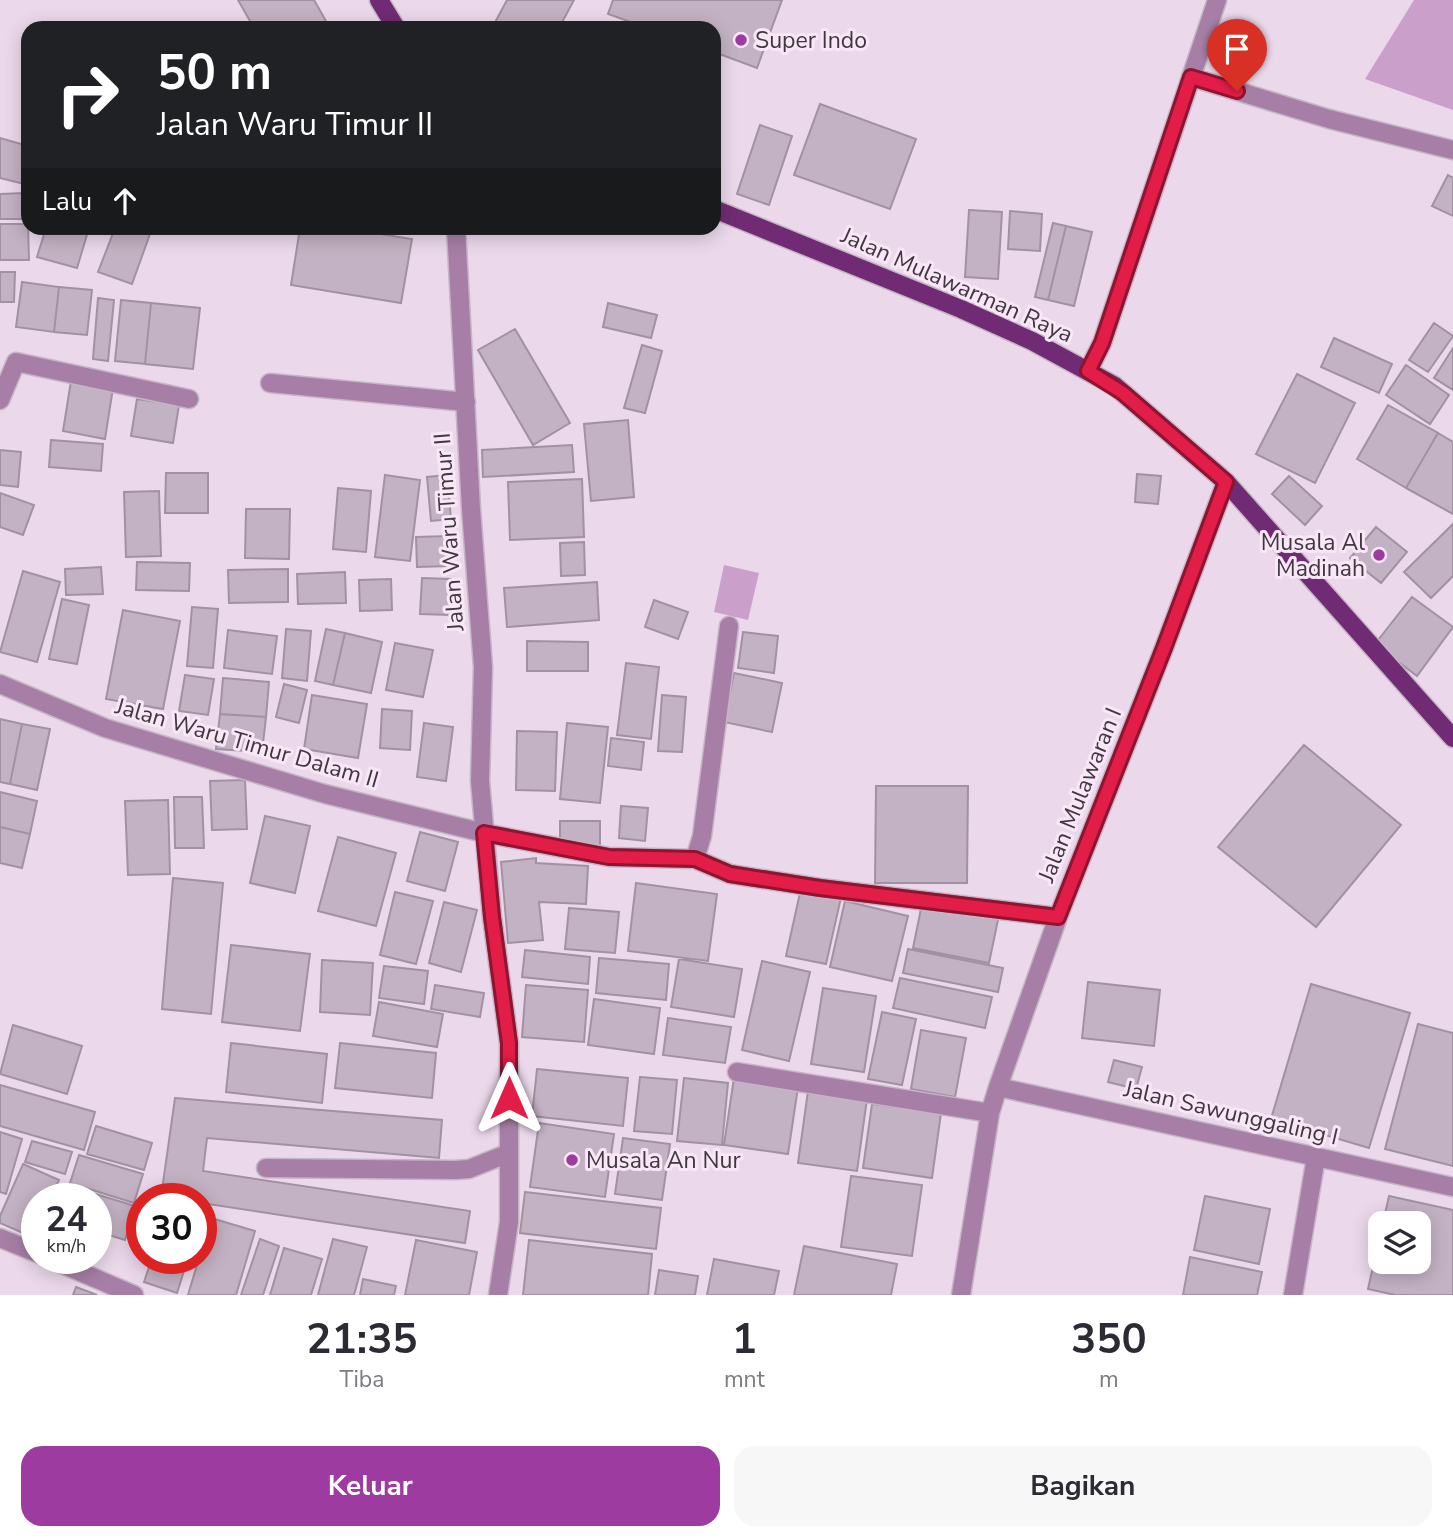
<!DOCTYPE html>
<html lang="id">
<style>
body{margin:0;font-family:"Nunito Sans",sans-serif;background:#f7f7f7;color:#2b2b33;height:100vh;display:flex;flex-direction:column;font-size:26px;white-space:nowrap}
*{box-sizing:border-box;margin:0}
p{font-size:23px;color:#7c7c81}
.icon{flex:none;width:38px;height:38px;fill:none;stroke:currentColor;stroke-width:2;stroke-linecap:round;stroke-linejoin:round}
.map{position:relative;height:1295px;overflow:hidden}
.drawer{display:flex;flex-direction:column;background:#fff;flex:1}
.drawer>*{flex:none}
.top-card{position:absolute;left:21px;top:21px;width:700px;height:214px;border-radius:21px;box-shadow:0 4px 18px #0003;background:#202124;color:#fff;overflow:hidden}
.controls{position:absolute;left:1368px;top:1211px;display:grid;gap:14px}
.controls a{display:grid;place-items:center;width:63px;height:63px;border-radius:14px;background:#fff;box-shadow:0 4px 18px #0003;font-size:35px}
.speed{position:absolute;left:21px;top:1183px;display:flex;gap:14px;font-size:35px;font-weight:700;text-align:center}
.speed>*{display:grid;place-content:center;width:91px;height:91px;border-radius:50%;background:#fff;box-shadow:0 4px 18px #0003;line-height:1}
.speed small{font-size:18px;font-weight:400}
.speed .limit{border:10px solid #d22;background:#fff;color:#111}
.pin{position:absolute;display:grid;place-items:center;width:60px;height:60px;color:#fff;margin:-72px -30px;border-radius:50% 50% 50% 0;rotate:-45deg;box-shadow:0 0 7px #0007}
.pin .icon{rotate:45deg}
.me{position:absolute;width:77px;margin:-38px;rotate:0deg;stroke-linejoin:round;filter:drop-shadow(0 0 5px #0008)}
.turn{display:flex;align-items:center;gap:24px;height:147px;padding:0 21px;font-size:32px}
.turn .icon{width:91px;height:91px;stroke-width:2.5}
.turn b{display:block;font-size:49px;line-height:60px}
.then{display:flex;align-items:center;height:66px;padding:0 21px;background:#0003;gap:14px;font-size:26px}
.eta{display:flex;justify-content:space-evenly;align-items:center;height:119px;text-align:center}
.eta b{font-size:42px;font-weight:700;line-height:49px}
.cta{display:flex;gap:14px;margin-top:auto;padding:14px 21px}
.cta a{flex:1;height:80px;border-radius:21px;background:#9e3ba1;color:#fff;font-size:28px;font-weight:700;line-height:80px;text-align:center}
.cta a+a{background:#f7f7f7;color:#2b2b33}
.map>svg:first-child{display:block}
.green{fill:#caa0ca}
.building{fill:#c3b2c3;stroke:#a291a2;stroke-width:2}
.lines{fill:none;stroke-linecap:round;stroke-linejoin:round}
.minor-casing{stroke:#c5b6c5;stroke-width:21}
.major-casing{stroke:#c5b6c5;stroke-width:21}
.minor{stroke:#a77fa6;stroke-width:18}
.major{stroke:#712b74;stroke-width:18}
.route-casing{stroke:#92132f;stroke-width:18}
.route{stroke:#e11d48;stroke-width:12}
.poi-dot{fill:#9e3ba1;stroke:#f9e7f8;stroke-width:2.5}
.labels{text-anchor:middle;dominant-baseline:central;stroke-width:6;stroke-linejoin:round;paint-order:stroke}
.poi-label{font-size:23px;fill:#3f383f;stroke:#f9e7f8;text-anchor:start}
.street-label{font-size:23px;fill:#3f383f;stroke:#f9e7f8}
</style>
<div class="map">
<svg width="1453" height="1295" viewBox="0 0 1453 1295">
<rect width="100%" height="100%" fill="#ebd9eb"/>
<!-- green -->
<path class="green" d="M 1414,0 L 1453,0 L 1453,110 L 1365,79 Z
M 724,565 L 759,573 L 748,620 L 714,612 Z"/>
<!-- building -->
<path class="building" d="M 238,0 L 314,0 L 330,28 L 254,28 Z
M 507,0 L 574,0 L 559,28 L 492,28 Z
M 613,0 L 782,0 L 757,68 L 714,52 L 714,28 L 647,28 L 608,14 Z
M 820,104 L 916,139 L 890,209 L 794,175 Z
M 760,125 L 792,136 L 769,205 L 737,194 Z
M 0,138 L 28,146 L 28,185 L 0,178 Z
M 1448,175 L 1453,178 L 1453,216 L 1432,206 Z
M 23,193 L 24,219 L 0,219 L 0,194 Z
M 969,210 L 1002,212 L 998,279 L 965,277 Z
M 1010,211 L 1042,214 L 1040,251 L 1008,249 Z
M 1053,223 L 1066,226 L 1048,300 L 1035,297 Z
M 0,224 L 28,224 L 29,260 L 0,260 Z
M 1066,226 L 1092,232 L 1074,306 L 1048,300 Z
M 46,228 L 89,228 L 77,268 L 37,257 Z
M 115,228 L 131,228 L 150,234 L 132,284 L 98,272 Z
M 300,228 L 342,228 L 412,239 L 401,303 L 291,285 Z
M 0,272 L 15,272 L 14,302 L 0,302 Z
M 22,282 L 59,287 L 54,332 L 16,327 Z
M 59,287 L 92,290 L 87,335 L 54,332 Z
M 98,298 L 114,300 L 108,361 L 93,359 Z
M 121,300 L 151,303 L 145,364 L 115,361 Z
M 151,303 L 200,308 L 193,369 L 145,364 Z
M 608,303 L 657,315 L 651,338 L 603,327 Z
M 1434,323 L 1453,336 L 1428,372 L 1409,360 Z
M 515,329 L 570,423 L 533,445 L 478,350 Z
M 1334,338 L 1392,364 L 1379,393 L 1321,367 Z
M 642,345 L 662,351 L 645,413 L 624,408 Z
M 1453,348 L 1453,390 L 1434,378 Z
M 1406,365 L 1449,395 L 1430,424 L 1386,395 Z
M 1297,374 L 1355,403 L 1315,483 L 1256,454 Z
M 71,381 L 113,388 L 105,439 L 63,431 Z
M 137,399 L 179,405 L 173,443 L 131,436 Z
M 1388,405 L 1438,433 L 1406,488 L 1357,459 Z
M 628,420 L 634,497 L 591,501 L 584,424 Z
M 1438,433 L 1453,442 L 1453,514 L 1406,488 Z
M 51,440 L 103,444 L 101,471 L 49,467 Z
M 572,445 L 574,472 L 483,477 L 482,450 Z
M 0,450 L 21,452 L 18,487 L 0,485 Z
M 166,473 L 208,473 L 208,513 L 165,513 Z
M 1137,474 L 1161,476 L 1158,504 L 1135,502 Z
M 385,475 L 420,480 L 410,561 L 375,557 Z
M 447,475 L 451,519 L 431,521 L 427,477 Z
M 1289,476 L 1322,506 L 1305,525 L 1272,494 Z
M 582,479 L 584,537 L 510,540 L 508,482 Z
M 338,488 L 371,491 L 366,552 L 333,549 Z
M 159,491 L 161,556 L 126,557 L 124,492 Z
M 0,493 L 34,505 L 23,535 L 0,527 Z
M 246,509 L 290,509 L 289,559 L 245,558 Z
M 1453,524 L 1453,576 L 1431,598 L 1404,572 Z
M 1376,527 L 1407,552 L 1381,583 L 1350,558 Z
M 449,536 L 450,566 L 417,567 L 416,537 Z
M 584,542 L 585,575 L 561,576 L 560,543 Z
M 137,562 L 190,563 L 189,591 L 136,590 Z
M 101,567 L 103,594 L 66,595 L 65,569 Z
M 288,569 L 288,602 L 229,603 L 228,570 Z
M 23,571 L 60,582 L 37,662 L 0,652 Z
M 345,572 L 346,603 L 298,604 L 297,574 Z
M 422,578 L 451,579 L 450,615 L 420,614 Z
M 391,579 L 392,610 L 360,611 L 359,580 Z
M 597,582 L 599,620 L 507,627 L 504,588 Z
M 1412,597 L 1453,627 L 1417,676 L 1375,644 Z
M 62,599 L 89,605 L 77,664 L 49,659 Z
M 654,600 L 688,612 L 678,639 L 645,627 Z
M 192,607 L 218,609 L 213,668 L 187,666 Z
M 123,610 L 180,621 L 163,709 L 106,699 Z
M 286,629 L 311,631 L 307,681 L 282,678 Z
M 326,629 L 345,633 L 333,685 L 315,681 Z
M 228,630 L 277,636 L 272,674 L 224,668 Z
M 743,632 L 778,636 L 774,673 L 738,668 Z
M 345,633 L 382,642 L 371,693 L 333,685 Z
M 527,641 L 588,642 L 588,671 L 527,671 Z
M 395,643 L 433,650 L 423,697 L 386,690 Z
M 626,663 L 659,667 L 651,739 L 617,735 Z
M 734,673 L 782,683 L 772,732 L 724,722 Z
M 185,675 L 214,679 L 208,715 L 179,711 Z
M 223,678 L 269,682 L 266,717 L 220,714 Z
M 284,684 L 307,690 L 299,723 L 276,717 Z
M 312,695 L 367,704 L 358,758 L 304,749 Z
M 662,695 L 686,697 L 682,752 L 658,751 Z
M 382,709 L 412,711 L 410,750 L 380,748 Z
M 220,714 L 266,717 L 262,752 L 216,749 Z
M 0,719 L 22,724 L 10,784 L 0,782 Z
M 424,723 L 453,727 L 446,781 L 417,777 Z
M 567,723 L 608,727 L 600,803 L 560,799 Z
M 22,724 L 50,729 L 37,790 L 10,784 Z
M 517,731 L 557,732 L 555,791 L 516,790 Z
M 611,738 L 644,742 L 641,770 L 608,766 Z
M 1304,745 L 1401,825 L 1316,927 L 1218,847 Z
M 245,780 L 247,829 L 212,830 L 210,781 Z
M 876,786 L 968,786 L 967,883 L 875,883 Z
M 0,792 L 37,801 L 30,834 L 0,827 Z
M 174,797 L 202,797 L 204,848 L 175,848 Z
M 168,800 L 170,874 L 128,875 L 125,801 Z
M 621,806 L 648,808 L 645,841 L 619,838 Z
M 265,816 L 310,826 L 295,893 L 250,883 Z
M 560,821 L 600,821 L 600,846 L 560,846 Z
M 0,827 L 30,834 L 22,868 L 0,863 Z
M 420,832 L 458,842 L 445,891 L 407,881 Z
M 338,837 L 396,853 L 376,926 L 318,911 Z
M 536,858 L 536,863 L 588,866 L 586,904 L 539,902 L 543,940 L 508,943 L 501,862 Z
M 173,878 L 223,883 L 211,1014 L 162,1009 Z
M 636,883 L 717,894 L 708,961 L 628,951 Z
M 802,884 L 842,893 L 826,964 L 786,956 Z
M 395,892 L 433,901 L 416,964 L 380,955 Z
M 923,899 L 999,915 L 989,963 L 913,948 Z
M 845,901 L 908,916 L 892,981 L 830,967 Z
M 444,902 L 477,910 L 461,972 L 429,963 Z
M 569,908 L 619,912 L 615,953 L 565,949 Z
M 231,945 L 310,954 L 300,1031 L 222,1022 Z
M 908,949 L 1003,968 L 998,992 L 903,973 Z
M 525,950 L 590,957 L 588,984 L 522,977 Z
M 599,958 L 669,964 L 666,1000 L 596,993 Z
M 679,959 L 742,969 L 734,1017 L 671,1007 Z
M 322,960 L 373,963 L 370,1015 L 320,1012 Z
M 762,961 L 810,972 L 789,1061 L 742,1050 Z
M 384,966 L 428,971 L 424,1004 L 379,998 Z
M 900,978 L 992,997 L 985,1028 L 893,1008 Z
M 1088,982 L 1160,990 L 1154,1046 L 1082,1038 Z
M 1311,984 L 1410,1013 L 1369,1148 L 1271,1119 Z
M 435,985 L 484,993 L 480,1017 L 431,1009 Z
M 526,985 L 588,990 L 584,1042 L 522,1037 Z
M 823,988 L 876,996 L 864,1072 L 811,1064 Z
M 594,999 L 660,1008 L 654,1054 L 588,1045 Z
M 379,1002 L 443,1014 L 437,1047 L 373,1036 Z
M 882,1012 L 916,1019 L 902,1085 L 868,1079 Z
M 668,1018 L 731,1027 L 725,1063 L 663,1055 Z
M 1418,1024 L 1453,1033 L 1453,1166 L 1385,1149 Z
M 13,1025 L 82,1046 L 67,1094 L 0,1074 Z
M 921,1030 L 966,1038 L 955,1097 L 911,1089 Z
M 231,1043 L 327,1054 L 322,1103 L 226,1092 Z
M 340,1043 L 436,1053 L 432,1098 L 335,1088 Z
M 1114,1060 L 1142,1067 L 1136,1089 L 1108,1082 Z
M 537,1069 L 628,1078 L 623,1126 L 532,1116 Z
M 640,1077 L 677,1080 L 672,1134 L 634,1131 Z
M 684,1078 L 728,1083 L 722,1145 L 677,1141 Z
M 734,1078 L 798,1087 L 788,1154 L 724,1145 Z
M 0,1085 L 95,1112 L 84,1150 L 0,1126 Z
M 808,1091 L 867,1099 L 857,1171 L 798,1163 Z
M 175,1098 L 442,1120 L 439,1158 L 207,1138 L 203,1171 L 470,1211 L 465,1243 L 201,1203 L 201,1199 L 161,1197 Z
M 872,1104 L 941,1113 L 932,1178 L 863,1168 Z
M 539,1123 L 614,1134 L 605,1197 L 530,1187 Z
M 96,1126 L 152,1143 L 144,1170 L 87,1154 Z
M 0,1132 L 22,1139 L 6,1194 L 0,1192 Z
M 623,1138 L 670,1144 L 662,1200 L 615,1194 Z
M 32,1141 L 72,1152 L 65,1174 L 25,1162 Z
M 79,1155 L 143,1174 L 134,1203 L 70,1183 Z
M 23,1164 L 59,1180 L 50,1199 L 37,1199 L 37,1228 L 32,1237 L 0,1223 L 0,1216 Z
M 851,1176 L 922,1185 L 912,1256 L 841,1247 Z
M 69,1186 L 135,1206 L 125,1240 L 96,1231 L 96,1199 L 65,1199 Z
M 525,1192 L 661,1208 L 656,1249 L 520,1233 Z
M 1205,1196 L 1270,1209 L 1259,1264 L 1194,1250 Z
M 1389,1196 L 1453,1210 L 1453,1295 L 1395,1295 L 1368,1289 L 1381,1231 L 1381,1262 L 1419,1262 L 1419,1223 L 1383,1223 Z
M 211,1218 L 255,1231 L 236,1295 L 188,1295 L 199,1258 L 201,1258 L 201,1251 Z
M 260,1239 L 279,1246 L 263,1295 L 241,1295 Z
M 333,1239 L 367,1247 L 354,1295 L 318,1295 Z
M 416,1240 L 477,1252 L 469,1295 L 405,1295 Z
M 529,1240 L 652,1254 L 648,1295 L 523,1295 Z
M 804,1246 L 897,1264 L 891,1295 L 794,1295 Z
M 284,1248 L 322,1259 L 311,1295 L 270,1295 Z
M 1190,1257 L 1262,1272 L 1257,1295 L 1183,1295 Z
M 152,1258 L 188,1258 L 177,1293 L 144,1282 Z
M 714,1259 L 779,1271 L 774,1295 L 707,1295 Z
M 659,1270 L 698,1276 L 695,1295 L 655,1295 Z
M 363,1279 L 396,1286 L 394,1295 L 360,1295 Z
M 76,1287 L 97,1295 L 73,1295 Z"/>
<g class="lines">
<defs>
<path id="minor" d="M 1191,77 L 1329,119 L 1453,150
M 456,228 L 471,509 L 483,667 L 480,781 L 492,917 L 509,1043 L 509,1222 L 498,1295
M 1088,371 L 1102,343 L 1217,0
M 270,383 L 466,402
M 0,400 L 16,362 L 189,399
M 0,684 L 105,728 L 325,794 L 484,833 L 609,857 L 695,859 L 702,836 L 729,626
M 695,859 L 730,874 L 820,888 L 1058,917
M 737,1072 L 990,1113
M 998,1087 L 1453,1187
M 266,1168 L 455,1170 L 469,1169 L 509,1153
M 0,1238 L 37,1253
M 48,1258 L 134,1295
M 961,1295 L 990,1113 L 998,1087 L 1058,917 L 1164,648 L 1226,482
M 1293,1295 L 1316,1157"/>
<path id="major" d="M 379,0 L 396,28
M 714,209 L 961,309 L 1032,341 L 1115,386 L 1226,482 L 1453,738"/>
</defs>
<!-- minor casing -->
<use href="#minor" class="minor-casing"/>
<!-- major casing -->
<use href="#major" class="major-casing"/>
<!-- minor -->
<use href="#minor" class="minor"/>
<!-- major -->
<use href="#major" class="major"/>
</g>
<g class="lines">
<defs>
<path id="route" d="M 509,1098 L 509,1043 L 492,917 L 484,833 L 609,857 L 695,859 L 730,874 L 820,888 L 1058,917 L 1164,648 L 1226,482 L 1123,393 L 1088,371 L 1102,343 L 1191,77 L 1237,91"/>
</defs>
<!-- route casing -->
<use href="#route" class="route-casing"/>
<!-- route -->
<use href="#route" class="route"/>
</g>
<!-- markers -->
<g class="poi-dot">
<circle cx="741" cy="40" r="7"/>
<circle cx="1379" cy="555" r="7"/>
<circle cx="572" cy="1160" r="7"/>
</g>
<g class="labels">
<!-- poi labels -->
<g class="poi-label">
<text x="755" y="40">Super Indo</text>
<text x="1365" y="542" text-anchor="end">Musala Al<tspan x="1365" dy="26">Madinah</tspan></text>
<text x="586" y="1160">Musala An Nur</text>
</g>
<!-- street labels -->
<g class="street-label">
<text transform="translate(957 285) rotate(24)">Jalan Mulawarman Raya</text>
<text transform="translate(449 532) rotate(-94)">Jalan Waru Timur II</text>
<text transform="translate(247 743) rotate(16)">Jalan Waru Timur Dalam II</text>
<text transform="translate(1080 795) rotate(-68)">Jalan Mulawaran I</text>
<text transform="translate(1231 1113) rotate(13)">Jalan Sawunggaling I</text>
</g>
</g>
</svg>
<div class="controls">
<a><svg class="icon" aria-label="layers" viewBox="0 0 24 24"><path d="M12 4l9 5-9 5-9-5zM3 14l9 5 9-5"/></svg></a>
</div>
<div class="speed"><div>24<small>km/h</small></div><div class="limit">30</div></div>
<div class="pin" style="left:1237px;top:91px;background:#d93025"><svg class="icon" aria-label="arrive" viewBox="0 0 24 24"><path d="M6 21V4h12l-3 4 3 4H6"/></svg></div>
<svg class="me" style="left:509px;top:1098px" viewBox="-20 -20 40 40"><path d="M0-17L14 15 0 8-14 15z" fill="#e11d48" stroke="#fff" stroke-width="4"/></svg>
<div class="top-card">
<div class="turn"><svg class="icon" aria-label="right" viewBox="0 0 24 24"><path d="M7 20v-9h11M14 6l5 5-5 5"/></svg><div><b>50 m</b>Jalan Waru Timur II</div></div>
<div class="then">Lalu<svg class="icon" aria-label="ahead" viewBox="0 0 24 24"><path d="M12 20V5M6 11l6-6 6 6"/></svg></div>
</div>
</div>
<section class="drawer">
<div class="eta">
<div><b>21:35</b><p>Tiba</p></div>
<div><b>1</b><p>mnt</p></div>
<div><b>350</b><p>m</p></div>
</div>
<div class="cta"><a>Keluar</a><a>Bagikan</a></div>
</section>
